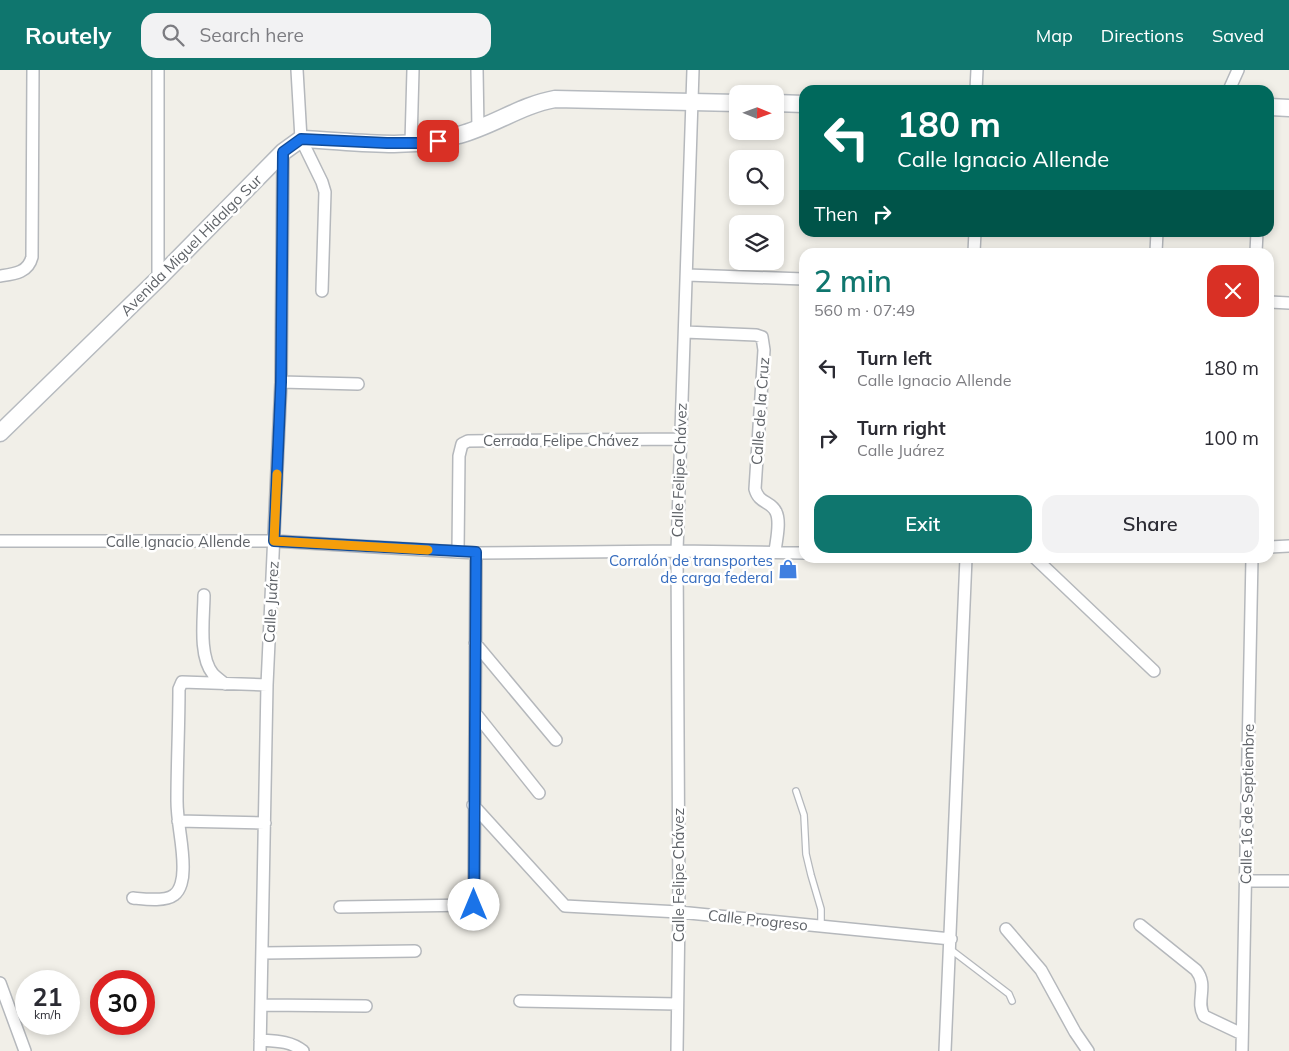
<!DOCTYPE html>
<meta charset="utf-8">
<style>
body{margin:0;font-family:Mulish,sans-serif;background:#f2f2f3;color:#2b2b33;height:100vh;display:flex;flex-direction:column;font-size:19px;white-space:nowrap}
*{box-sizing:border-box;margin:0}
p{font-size:16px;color:#7c7c81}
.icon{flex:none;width:28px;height:28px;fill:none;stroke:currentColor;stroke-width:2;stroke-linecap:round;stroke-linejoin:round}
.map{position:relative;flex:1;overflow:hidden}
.side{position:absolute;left:799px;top:178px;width:475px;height:315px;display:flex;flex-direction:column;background:#fff;border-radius:15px;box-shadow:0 2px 8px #0003}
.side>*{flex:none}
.guide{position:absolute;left:799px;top:15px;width:475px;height:152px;border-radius:15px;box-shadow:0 2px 8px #0003;background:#00695c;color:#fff;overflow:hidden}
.needle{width:32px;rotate:91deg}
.fabs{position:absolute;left:729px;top:15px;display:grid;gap:10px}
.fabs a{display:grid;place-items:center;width:55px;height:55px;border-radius:10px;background:#fff;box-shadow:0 2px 8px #0003;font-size:25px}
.speed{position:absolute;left:15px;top:900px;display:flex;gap:10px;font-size:25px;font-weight:700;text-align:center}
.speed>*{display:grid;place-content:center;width:65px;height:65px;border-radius:50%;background:#fff;box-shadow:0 2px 8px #0003;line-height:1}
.speed small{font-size:12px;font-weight:400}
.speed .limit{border:8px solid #d22;background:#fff;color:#111}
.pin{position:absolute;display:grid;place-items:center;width:42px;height:42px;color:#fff;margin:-21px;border-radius:10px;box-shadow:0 2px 8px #0006}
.me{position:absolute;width:55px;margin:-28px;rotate:0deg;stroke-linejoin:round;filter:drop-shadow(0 0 4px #0008)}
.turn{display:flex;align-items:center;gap:18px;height:105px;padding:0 15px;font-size:22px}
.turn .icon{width:65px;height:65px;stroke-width:2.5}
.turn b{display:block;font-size:35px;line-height:42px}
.then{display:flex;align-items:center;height:48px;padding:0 15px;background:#0003;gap:10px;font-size:19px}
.round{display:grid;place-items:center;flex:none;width:52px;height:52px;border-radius:15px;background:#f2f2f3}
.overview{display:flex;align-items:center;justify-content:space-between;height:85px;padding:0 15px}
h1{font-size:30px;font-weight:600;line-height:38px;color:#0f766e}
.button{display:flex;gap:10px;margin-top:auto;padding:10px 15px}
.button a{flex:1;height:58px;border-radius:15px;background:#0f766e;color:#fff;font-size:20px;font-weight:600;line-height:58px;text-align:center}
.button a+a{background:#f2f2f3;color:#2b2b33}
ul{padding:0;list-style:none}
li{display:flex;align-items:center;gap:15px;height:70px;padding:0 15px}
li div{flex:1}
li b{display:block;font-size:19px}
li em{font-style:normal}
header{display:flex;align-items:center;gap:30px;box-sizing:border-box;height:70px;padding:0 25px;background:#0f766e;color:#fff}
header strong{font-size:24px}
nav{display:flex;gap:28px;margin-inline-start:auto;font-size:18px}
.search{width:350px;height:45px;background:#f2f2f3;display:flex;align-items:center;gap:12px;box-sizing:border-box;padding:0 18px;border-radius:15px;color:#7c7c81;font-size:19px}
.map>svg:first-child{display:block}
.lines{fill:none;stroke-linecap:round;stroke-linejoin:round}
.lane-casing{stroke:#b5b8bc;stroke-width:8}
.street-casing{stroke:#b5b8bc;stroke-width:14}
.secondary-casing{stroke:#b6babf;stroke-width:19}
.lane{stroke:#fff;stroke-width:5.5}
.street{stroke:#fff;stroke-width:11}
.secondary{stroke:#fff;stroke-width:16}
.route-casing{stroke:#114b97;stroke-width:12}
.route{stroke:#1a73e8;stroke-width:9}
.slow{stroke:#f59e0b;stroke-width:9}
.labels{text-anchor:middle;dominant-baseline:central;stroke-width:5;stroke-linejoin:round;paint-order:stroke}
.street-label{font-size:15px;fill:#5f6368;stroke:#fff}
.shop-label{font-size:15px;fill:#366cbe;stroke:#fff;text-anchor:end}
</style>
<header>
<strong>Routely</strong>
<div class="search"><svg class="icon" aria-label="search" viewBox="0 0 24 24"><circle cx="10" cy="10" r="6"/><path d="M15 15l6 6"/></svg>Search here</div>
<nav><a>Map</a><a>Directions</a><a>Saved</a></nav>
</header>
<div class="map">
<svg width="1289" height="981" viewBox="0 0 1289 981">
<rect width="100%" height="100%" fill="#f1efe8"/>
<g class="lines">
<defs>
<path id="lane" d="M 796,721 L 804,745 L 806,784 L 811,805 L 821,839 L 821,856
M 950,879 L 1009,924 L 1012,931"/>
<path id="street" d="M 158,0 L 158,209
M 297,0 L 301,69 L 322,112 L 325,122 L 322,221
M 477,0 L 478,59
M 976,20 L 977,0
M 1229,20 L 1238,0
M 411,73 L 413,0
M 974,182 L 975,162
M 1156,182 L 1157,162
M 1256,182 L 1257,162
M 687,205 L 804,209
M 0,206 C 14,204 28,203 32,187 L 33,0
M 1269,232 L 1289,233
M 685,262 L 756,265 L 762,267 L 764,280 L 755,419 C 759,434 771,431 776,442 C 781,452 776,471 775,482
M 281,312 L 358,314
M 0,471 L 274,471 L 476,483 L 677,481 L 804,483
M 1269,477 L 1289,476
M 458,482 L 459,386 L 462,374 L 468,371 L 680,369
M 1035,488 L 1154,601
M 204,525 C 204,546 198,586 213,604 C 216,607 221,611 225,614
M 475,573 L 556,670
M 476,644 L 539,723
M 473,735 L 565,836 L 679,842 L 951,869
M 178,751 L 265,753
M 1245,811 L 1289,811
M 133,828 C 144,829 165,832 174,825 C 181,820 183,808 183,800 C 184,777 177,754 177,731 C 177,694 179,656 179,619 L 182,612 L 267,615
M 340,837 L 474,835 L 476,483
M 1140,855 L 1196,900 C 1209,916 1195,931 1204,946 L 1242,964
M 1006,859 L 1041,900 L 1075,962 L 1088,981
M 263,883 L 415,881
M 0,913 L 25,981
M 520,931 L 677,934
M 262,935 L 366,936
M 260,970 C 276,971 291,971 303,981
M 260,981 L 267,615 L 281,312 L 283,82
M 677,981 L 679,842 L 677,481 L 693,0
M 945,981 L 966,488
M 1242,981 L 1252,488"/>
<path id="secondary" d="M 775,33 L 804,34
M 1269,37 L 1289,38
M 0,363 L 158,209 L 283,82 L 301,69 C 353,71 409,81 459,65 C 493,56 521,35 555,29 L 738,33"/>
</defs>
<!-- lane casing -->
<use href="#lane" class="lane-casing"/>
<!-- street casing -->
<use href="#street" class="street-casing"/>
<!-- secondary casing -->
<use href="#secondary" class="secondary-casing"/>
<!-- lane -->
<use href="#lane" class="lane"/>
<!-- street -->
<use href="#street" class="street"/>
<!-- secondary -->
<use href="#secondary" class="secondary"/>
</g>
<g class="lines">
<defs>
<path id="route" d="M 438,71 L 427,73 L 387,73 L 301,69 L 283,82 L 281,312 L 274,471 L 476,482 L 474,835"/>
</defs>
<!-- route casing -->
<use href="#route" class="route-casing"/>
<!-- route -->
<use href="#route" class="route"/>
<!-- slow -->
<path class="slow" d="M 277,404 L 274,471 L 428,480"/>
</g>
<!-- icons -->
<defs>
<symbol id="shop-bare" viewBox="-9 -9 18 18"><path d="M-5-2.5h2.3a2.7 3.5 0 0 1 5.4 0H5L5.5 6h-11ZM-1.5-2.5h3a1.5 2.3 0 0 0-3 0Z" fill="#3f7fe0" stroke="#fff" stroke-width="2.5" paint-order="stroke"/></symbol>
</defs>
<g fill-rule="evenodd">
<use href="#shop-bare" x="774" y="485" width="28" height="28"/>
</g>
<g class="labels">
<!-- street labels -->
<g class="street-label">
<text transform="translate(191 175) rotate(-45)">Avenida Miguel Hidalgo Sur</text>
<text transform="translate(760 341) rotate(-86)">Calle de la Cruz</text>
<text x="561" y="370">Cerrada Felipe Chávez</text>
<text transform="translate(679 400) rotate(-88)">Calle Felipe Chávez</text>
<text x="178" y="471">Calle Ignacio Allende</text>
<text transform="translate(271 532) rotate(-87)">Calle Juárez</text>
<text transform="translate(1247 734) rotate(-89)">Calle 16 de Septiembre</text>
<text transform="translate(678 805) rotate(-90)">Calle Felipe Chávez</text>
<text transform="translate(758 850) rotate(6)">Calle Progreso</text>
</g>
<!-- shop labels -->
<g class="shop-label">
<text x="773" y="490">Corralón de transportes<tspan x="773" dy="17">de carga federal</tspan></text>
</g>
</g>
</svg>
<div class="fabs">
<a><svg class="needle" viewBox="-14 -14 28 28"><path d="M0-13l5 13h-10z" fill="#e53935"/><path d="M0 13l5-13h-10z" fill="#7c7c81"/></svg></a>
<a><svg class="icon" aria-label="search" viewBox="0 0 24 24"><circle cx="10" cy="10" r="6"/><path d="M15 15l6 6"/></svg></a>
<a><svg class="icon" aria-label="layers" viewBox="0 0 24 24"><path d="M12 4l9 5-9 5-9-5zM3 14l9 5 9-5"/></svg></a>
</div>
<div class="speed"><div>21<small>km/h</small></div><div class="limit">30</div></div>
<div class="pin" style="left:438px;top:71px;background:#d93025"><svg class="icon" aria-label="arrive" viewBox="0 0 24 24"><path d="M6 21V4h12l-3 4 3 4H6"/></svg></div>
<svg class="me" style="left:474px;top:835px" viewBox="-20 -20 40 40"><circle r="19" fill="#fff"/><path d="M0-13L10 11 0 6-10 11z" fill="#1a73e8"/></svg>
<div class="guide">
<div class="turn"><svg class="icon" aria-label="left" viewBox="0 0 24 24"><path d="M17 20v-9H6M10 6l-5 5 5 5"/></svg><div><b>180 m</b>Calle Ignacio Allende</div></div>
<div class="then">Then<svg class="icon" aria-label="right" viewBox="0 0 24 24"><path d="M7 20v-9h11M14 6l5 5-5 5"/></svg></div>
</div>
<section class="side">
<div class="overview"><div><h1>2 min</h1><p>560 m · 07:49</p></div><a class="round" style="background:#d93025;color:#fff"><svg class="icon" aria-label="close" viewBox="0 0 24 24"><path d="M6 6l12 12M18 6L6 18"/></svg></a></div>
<ul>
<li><svg class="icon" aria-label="left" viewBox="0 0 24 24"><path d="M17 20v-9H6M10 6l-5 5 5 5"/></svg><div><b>Turn left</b><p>Calle Ignacio Allende</p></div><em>180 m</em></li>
<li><svg class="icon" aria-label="right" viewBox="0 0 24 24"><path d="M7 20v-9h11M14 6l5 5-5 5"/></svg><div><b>Turn right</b><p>Calle Juárez</p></div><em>100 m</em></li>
</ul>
<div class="button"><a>Exit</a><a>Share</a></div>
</section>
</div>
